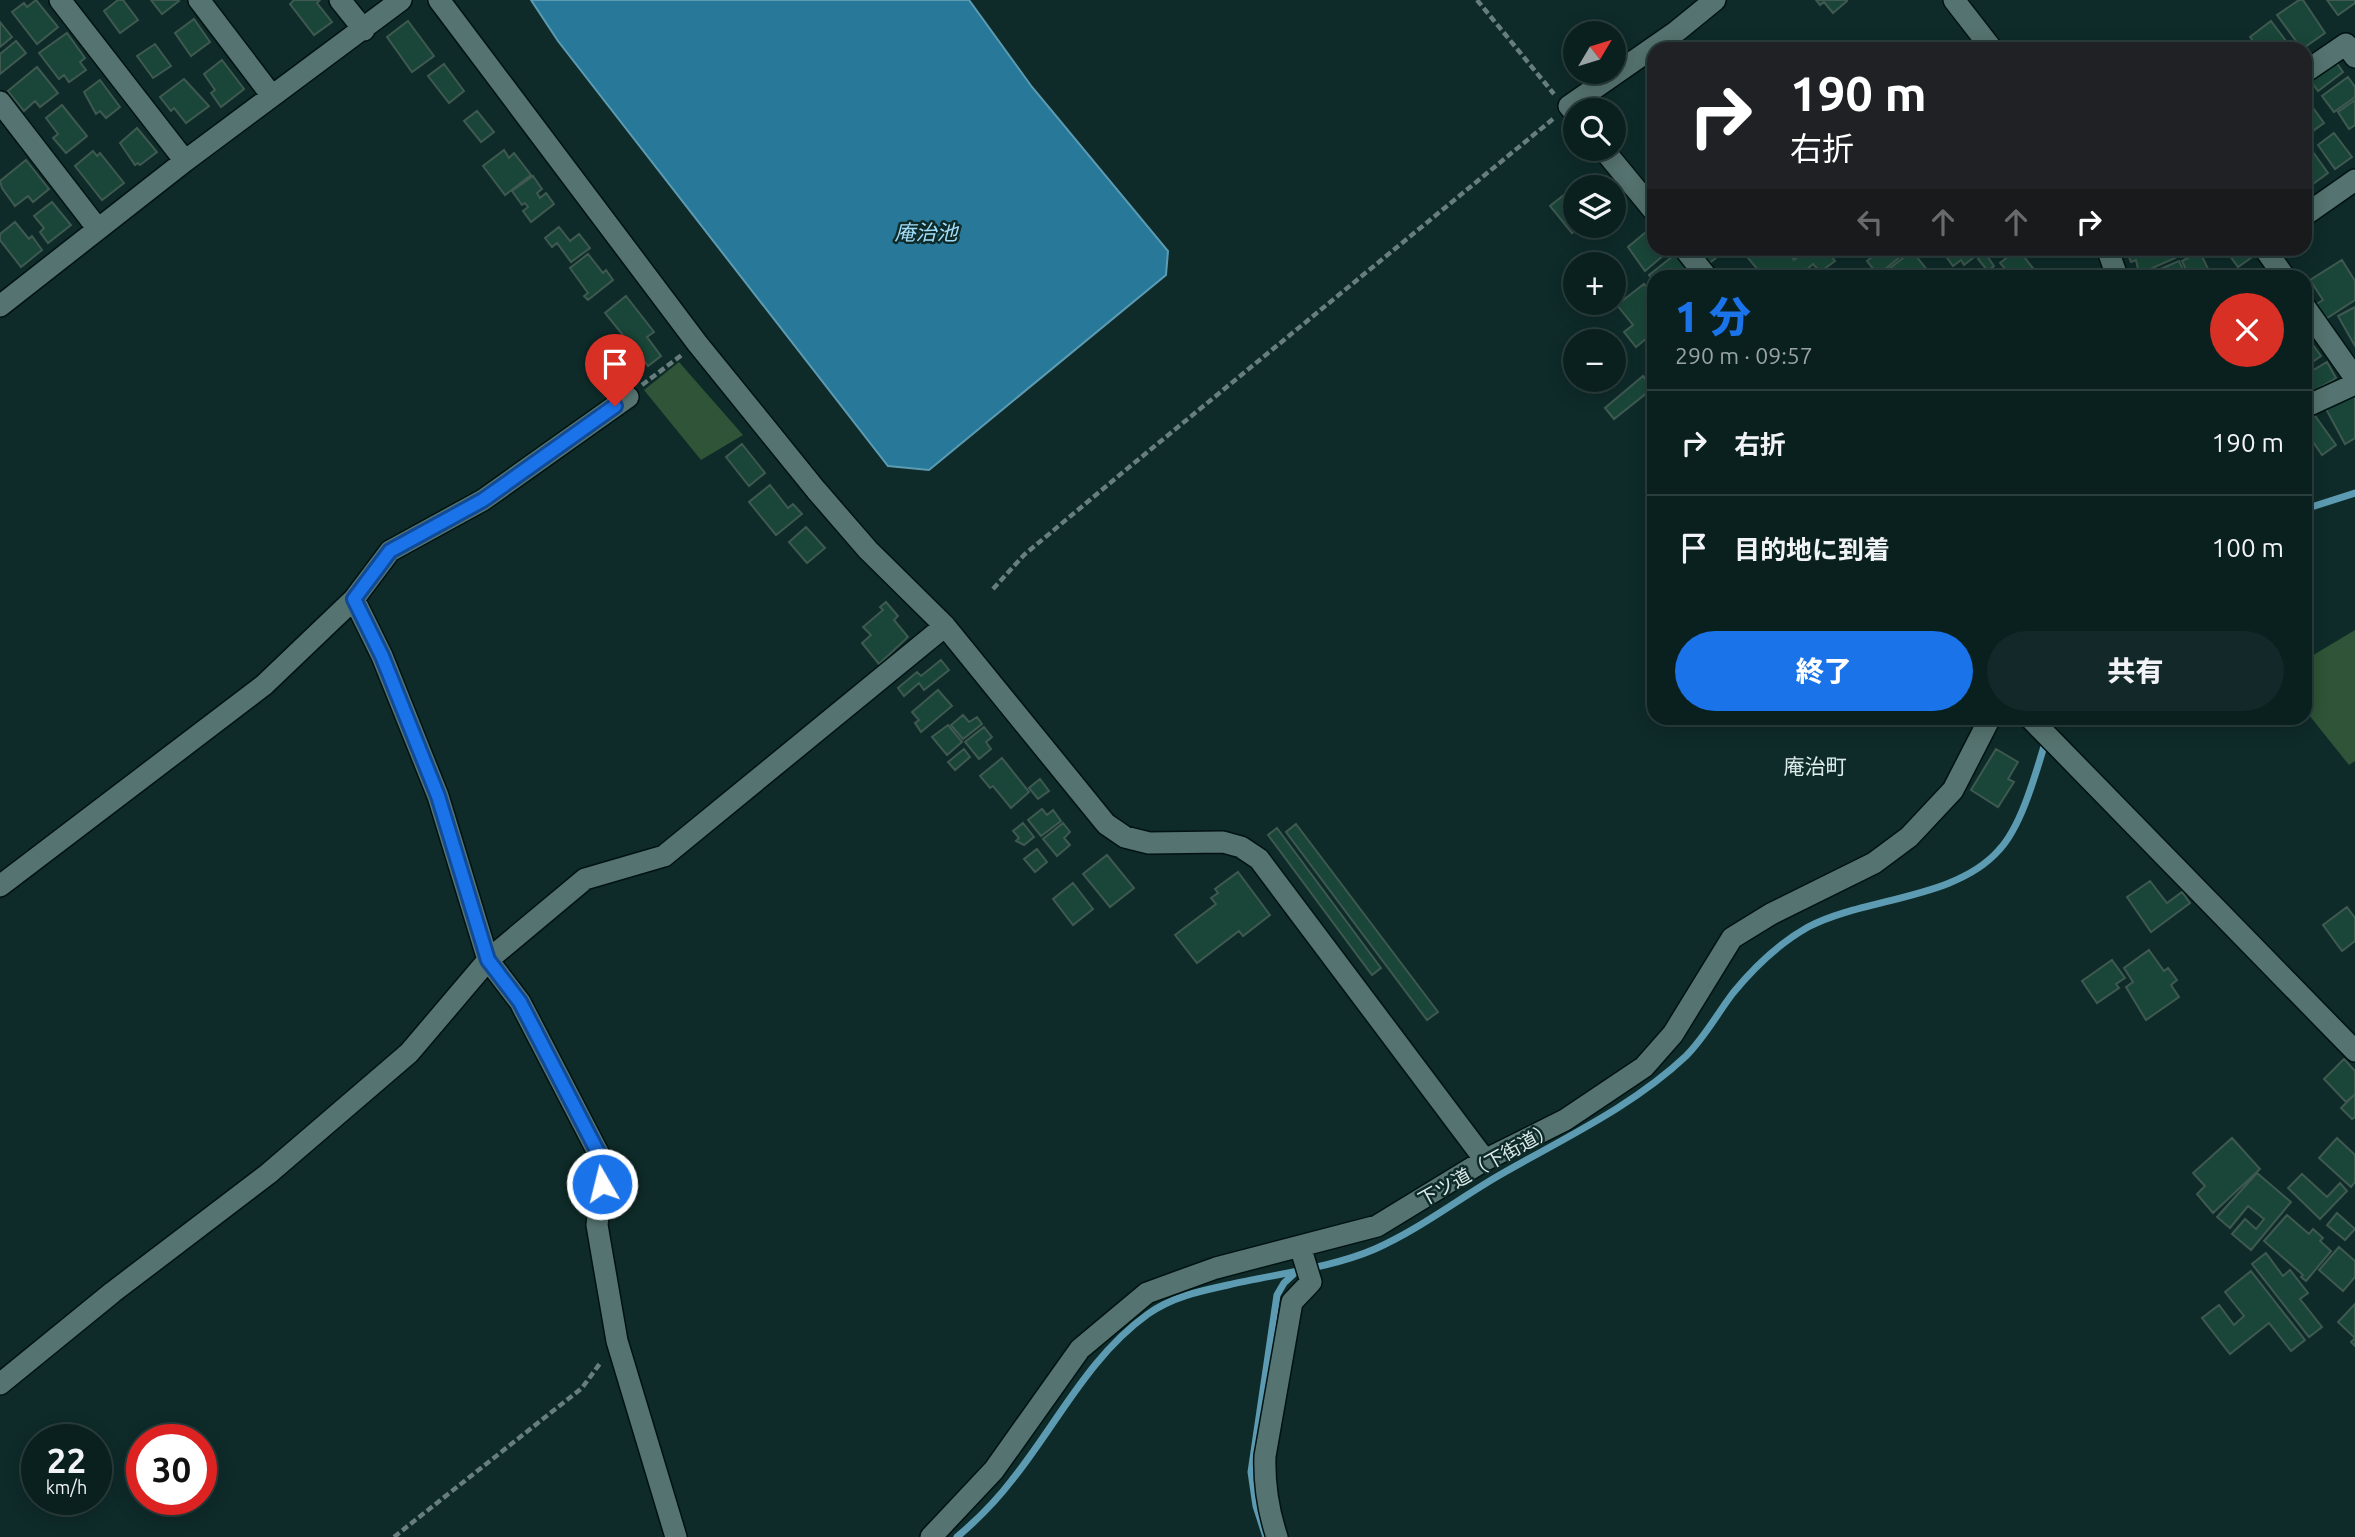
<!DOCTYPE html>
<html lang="ja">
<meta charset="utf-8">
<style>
body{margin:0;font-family:Ubuntu,"Noto Sans JP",sans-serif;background:#132828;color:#f1f3f6;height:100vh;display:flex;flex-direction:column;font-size:26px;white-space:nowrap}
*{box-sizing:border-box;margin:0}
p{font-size:23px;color:#99a3a4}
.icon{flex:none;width:38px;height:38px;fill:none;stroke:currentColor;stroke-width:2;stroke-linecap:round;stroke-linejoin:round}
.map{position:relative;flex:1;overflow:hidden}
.drawer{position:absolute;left:1647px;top:270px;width:665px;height:455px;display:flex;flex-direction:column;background:#0a201f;border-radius:21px;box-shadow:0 4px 18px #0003,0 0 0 2px #2a3e3d}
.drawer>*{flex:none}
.guide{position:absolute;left:1647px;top:42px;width:665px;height:214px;border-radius:21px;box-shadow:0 4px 18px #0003,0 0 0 2px #2a3e3d;background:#202124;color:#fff;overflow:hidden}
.needle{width:46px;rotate:52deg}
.tools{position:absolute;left:1563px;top:21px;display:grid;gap:14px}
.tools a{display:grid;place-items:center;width:63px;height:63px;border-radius:50%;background:#0a201f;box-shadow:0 4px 18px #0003,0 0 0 2px #2a3e3d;font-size:35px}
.speed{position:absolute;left:21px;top:1424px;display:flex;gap:14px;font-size:35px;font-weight:700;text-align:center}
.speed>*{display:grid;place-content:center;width:91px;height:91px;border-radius:50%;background:#0a201f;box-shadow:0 4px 18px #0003,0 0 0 2px #2a3e3d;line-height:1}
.speed small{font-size:18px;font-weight:400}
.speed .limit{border:10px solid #d22;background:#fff;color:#111}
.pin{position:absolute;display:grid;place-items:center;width:60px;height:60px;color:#fff;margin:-72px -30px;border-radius:50% 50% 50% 0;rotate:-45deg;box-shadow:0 0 7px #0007}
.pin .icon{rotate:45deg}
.me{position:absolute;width:77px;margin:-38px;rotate:352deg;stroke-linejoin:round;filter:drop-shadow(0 0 5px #0008)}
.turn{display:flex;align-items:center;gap:24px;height:147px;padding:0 28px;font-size:32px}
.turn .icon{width:91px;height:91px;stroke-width:2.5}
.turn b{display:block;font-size:49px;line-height:60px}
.lanes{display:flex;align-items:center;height:66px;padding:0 28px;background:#0003;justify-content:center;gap:35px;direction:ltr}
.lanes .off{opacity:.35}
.round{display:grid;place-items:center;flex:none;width:74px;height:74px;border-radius:37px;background:#132828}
.headline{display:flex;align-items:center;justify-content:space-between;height:119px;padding:0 28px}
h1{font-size:42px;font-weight:800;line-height:52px;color:#1a73e8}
.primary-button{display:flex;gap:14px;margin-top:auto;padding:14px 28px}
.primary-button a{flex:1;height:80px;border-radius:42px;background:#1a73e8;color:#fff;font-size:28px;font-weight:800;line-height:80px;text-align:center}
.primary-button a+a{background:#132828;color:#f1f3f6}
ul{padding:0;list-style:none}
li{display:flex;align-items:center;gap:21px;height:105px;padding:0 28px;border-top:2px solid #2a3e3d}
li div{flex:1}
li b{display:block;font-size:26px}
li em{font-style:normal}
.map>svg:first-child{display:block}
.green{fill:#2f5437}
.water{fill:#277899;stroke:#5d9bb2;stroke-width:2}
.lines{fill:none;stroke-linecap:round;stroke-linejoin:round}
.stream{stroke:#5d9bb2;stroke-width:7}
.building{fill:#194638;stroke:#3f5950;stroke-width:2}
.minor-casing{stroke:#001312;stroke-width:24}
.path{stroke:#677e7d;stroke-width:4.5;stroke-dasharray:7 3.5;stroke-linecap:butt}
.minor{stroke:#557370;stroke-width:21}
.route-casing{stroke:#114b97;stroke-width:18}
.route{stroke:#1a73e8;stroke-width:12}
.labels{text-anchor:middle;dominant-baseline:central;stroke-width:5;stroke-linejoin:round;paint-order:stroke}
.street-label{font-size:19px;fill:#dceceb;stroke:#0e2b29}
.water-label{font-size:21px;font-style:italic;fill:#a2defb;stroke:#0e2b29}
.neighbourhood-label{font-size:21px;fill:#dceceb;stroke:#0e2b29}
</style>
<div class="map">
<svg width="2355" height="1537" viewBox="0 0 2355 1537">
<rect width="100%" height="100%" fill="#0e2b29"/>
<!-- green -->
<path class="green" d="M 679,362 L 743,435 L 701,460 L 644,390 Z
M 2355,630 L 2355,761 L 2349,765 L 2305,710 L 2305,660 Z"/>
<!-- water -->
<path class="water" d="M 531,0 L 969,0 L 1032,87 L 1168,251 L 1166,275 L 929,470 L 888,466 L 558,41 Z"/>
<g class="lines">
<!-- stream -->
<path class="stream" d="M 2305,509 L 2355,493
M 957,1537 C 977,1520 996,1501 1012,1480 C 1057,1424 1088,1357 1148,1314 C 1172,1297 1200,1291 1228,1285 C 1275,1274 1331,1268 1375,1249 C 1418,1230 1457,1200 1498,1176 C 1562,1139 1632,1107 1686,1056 C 1705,1037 1717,1014 1733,993 C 1755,966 1778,944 1808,927 C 1865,897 1955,900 1999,850 C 2026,821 2040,755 2053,718
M 1266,1537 L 1256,1506 L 1251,1472 L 1277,1295 L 1284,1283 L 1298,1270"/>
</g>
<!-- building -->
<path class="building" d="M 36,0 L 58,27 L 37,44 L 12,12 L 24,3 L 27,7 Z
M 118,0 L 123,0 L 138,20 L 120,33 L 104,11 Z
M 151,0 L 178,0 L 179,1 L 162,14 Z
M 294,0 L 320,0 L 317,3 L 332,22 L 314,35 L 290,4 Z
M 1816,0 L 1847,0 L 1847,1 L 1833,13 L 1824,2 L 1820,5 Z
M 2299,0 L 2303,0 L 2325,33 L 2302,49 L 2277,15 Z
M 2327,0 L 2355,0 L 2355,3 L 2338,15 Z
M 194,19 L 210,42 L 191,56 L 175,33 Z
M 408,21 L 434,56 L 412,72 L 387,37 Z
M 2271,21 L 2292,49 L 2259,49 L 2250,37 Z
M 0,22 L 12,37 L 0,47 Z
M 67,33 L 85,58 L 80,62 L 86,70 L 69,82 L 64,75 L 59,79 L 39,53 Z
M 16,41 L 26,53 L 0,74 L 0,54 Z
M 155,44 L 171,66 L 153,78 L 137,56 Z
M 2333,58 L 2343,72 L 2318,91 L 2308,77 Z
M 222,60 L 244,89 L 221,107 L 211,93 L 215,90 L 204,74 Z
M 444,64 L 464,91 L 449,103 L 428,76 Z
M 37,67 L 58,93 L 40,107 L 35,101 L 24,111 L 8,91 Z
M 2348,77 L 2355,87 L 2355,97 L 2334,112 L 2322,96 Z
M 184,79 L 209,106 L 186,123 L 174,108 L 171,111 L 160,97 Z
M 100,80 L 120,107 L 106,118 L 100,111 L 96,114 L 84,92 Z
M 2355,100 L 2355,125 L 2349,129 L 2338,112 Z
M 62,105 L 87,136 L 66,153 L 53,138 L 58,134 L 46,118 Z
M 2311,105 L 2324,123 L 2306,136 L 2305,107 Z
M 477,111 L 494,132 L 481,142 L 464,121 Z
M 137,128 L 157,152 L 140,165 L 138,163 L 135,165 L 120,143 Z
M 2334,133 L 2352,157 L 2335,169 L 2318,145 Z
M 2308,145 L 2328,173 L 2310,186 L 2305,179 L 2305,147 Z
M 504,150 L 509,158 L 514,153 L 531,175 L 505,195 L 483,166 Z
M 93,151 L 97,156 L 100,153 L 124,183 L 102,200 L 75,166 Z
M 26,160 L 49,189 L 33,202 L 28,196 L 15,206 L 2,188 L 0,181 Z
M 533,176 L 542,189 L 537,193 L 540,198 L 546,193 L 554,204 L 531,222 L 523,211 L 528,207 L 525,203 L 522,205 L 512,191 Z
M 1574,187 L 1575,226 L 1581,226 L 1572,233 L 1550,206 Z
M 52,202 L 71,225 L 48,243 L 40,232 L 44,228 L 34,216 Z
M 15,222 L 29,239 L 32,236 L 42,250 L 21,267 L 0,240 L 0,234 Z
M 559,227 L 570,241 L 579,234 L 590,248 L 571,262 L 557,243 L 552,247 L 545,238 Z
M 1652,227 L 1654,248 L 1671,249 L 1645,271 L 1628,247 Z
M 1694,248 L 1725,248 L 1726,250 L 1707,265 Z
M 1750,248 L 1786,248 L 1794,260 L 1801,254 L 1796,248 L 1825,248 L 1835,261 L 1820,272 L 1813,264 L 1805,271 L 1810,276 L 1763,276 L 1744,253 Z
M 1883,248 L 1911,248 L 1878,275 L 1867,261 Z
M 1940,248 L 1977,248 L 1978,249 L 1971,254 L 1973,258 L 1964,265 L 1961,260 L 1953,266 Z
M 2131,248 L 2170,248 L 2175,258 L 2139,274 L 2136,260 L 2131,262 L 2126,250 Z
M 2234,248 L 2250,248 L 2255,255 L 2238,267 L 2230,256 L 2236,252 Z
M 2018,249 L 2039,276 L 2011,276 L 2000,263 Z
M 1912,251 L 1932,276 L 1895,276 L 1889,269 Z
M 2200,252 L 2211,275 L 2189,276 L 2182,261 Z
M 1677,253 L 1692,271 L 1685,276 L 1654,276 L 1654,282 L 1649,275 Z
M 1985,253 L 1994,266 L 1988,271 L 1978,259 Z
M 588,254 L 603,273 L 606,270 L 613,280 L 588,300 L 584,296 L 588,293 L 570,268 Z
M 2342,260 L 2355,281 L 2355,300 L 2324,320 L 2315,305 L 2323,300 L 2310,280 Z
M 2179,261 L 2186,276 L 2161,276 L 2158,270 Z
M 1644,284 L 1654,296 L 1654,332 L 1636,347 L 1624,332 L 1633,325 L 1617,305 Z
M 626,296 L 654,332 L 647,337 L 661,356 L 648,366 L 605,313 Z
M 2355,307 L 2355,346 L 2338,316 Z
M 2305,334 L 2321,356 L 2305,367 Z
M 2327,362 L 2336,378 L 2305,396 L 2305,375 Z
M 1643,376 L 1653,388 L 1614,419 L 1605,408 Z
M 2355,393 L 2355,438 L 2345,444 L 2326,409 Z
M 2313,413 L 2336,445 L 2322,455 L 2305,430 L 2305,419 Z
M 742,444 L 765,473 L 749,486 L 726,457 Z
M 770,485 L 788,508 L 793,504 L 802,514 L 776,535 L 749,502 Z
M 806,527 L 825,548 L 807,563 L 789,542 Z
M 886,602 L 898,616 L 894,620 L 908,637 L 879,664 L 862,643 L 871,635 L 863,627 L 883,610 L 880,607 Z
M 941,660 L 949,670 L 924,690 L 919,683 L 904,696 L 898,688 L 917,672 L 921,676 Z
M 938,690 L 952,706 L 921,732 L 915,723 L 919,720 L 912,712 Z
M 963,715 L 969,722 L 977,717 L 982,724 L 963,739 L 951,725 Z
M 948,725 L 962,742 L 947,755 L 932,737 Z
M 984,727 L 992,737 L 986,742 L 991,749 L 979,759 L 965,742 Z
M 964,749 L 970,757 L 955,770 L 948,762 Z
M 1996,749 L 2018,762 L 2008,779 L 2014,782 L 1998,807 L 1971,790 Z
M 1002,758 L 1029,792 L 1011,808 L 993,786 L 990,788 L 980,776 Z
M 1040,779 L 1049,791 L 1038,799 L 1029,788 Z
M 1042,809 L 1047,815 L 1053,810 L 1061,821 L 1041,836 L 1028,820 Z
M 1023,823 L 1034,837 L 1024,845 L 1016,841 L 1019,838 L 1013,831 Z
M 1063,823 L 1070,832 L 1064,838 L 1070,845 L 1057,856 L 1043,839 Z
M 1296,824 L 1438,1012 L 1427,1020 L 1286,832 Z
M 1277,828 L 1381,968 L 1372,975 L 1268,835 Z
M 1037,849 L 1047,862 L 1035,872 L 1024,859 Z
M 1107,855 L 1134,888 L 1110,907 L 1083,874 Z
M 1238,872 L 1270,915 L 1243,936 L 1239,931 L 1197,963 L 1175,935 L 1216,904 L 1211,898 L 1218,893 L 1215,889 Z
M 2150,881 L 2167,903 L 2182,892 L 2190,903 L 2151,932 L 2127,897 Z
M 1073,883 L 1093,909 L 1073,925 L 1053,899 Z
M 2347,907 L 2355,918 L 2355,941 L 2342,951 L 2323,925 Z
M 2149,950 L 2164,971 L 2168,968 L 2177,980 L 2171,985 L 2179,997 L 2146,1020 L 2126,987 L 2133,982 L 2124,968 Z
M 2112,960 L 2125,978 L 2116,984 L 2119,988 L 2097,1003 L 2082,981 Z
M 2344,1059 L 2355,1071 L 2355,1094 L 2346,1102 L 2324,1079 Z
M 2355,1094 L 2355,1117 L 2352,1119 L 2341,1108 Z
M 2232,1138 L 2260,1169 L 2213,1213 L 2197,1194 L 2205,1186 L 2193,1173 Z
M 2337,1138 L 2355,1155 L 2355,1182 L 2351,1187 L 2319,1158 Z
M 2257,1173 L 2291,1202 L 2251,1250 L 2232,1234 L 2245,1219 L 2256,1229 L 2264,1219 L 2248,1206 L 2230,1228 L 2217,1217 Z
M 2302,1174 L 2327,1197 L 2340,1183 L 2347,1191 L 2320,1219 L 2288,1188 Z
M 2337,1213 L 2355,1229 L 2345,1240 L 2327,1225 Z
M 2287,1215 L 2309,1234 L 2313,1229 L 2323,1238 L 2320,1241 L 2331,1251 L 2306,1281 L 2301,1277 L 2303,1275 L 2264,1241 Z
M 2339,1247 L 2355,1261 L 2355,1277 L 2343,1291 L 2319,1270 Z
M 2266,1253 L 2283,1276 L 2290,1270 L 2308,1293 L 2300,1299 L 2322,1327 L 2309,1337 L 2252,1264 Z
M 2251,1271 L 2305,1340 L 2291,1351 L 2269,1323 L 2230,1354 L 2202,1318 L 2219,1305 L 2234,1325 L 2244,1316 L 2225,1292 Z
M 2355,1304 L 2355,1346 L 2351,1342 L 2355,1338 L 2338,1322 Z"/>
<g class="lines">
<defs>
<path id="minor" d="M 60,0 L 185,161
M 199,0 L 272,96
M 340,0 L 364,30
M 439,0 L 697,343 L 816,490 L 868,550 L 945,626 L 1106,824 L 1125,837 L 1149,843 L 1223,842 L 1241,847 L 1259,859 L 1485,1160
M 1954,0 L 1992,49
M 2305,72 L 2346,44 L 2355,57
M 0,102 L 98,229
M 1575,113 L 1569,106 L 1677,31 L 1715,0
M 1603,149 L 1654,211
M 2305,215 L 2355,180
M 1684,248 L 1706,276
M 2107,248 L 2117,276
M 2264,248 L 2284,276
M 0,306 L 185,161 L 401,0
M 2305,307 L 2355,378
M 2305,407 L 2355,384
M 354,599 L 382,656 L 438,796 L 488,960 L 520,1002 L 604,1164 L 597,1225 L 617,1341 L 676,1537
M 2030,718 L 2355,1051
M 0,886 L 264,685 L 354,599 L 390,551 L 483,500 L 628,397
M 0,1384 L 113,1292 L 268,1174 L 409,1053 L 488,960 L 585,879 L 664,856 L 945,626
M 931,1537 L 994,1470 L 1080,1349 L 1147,1293 L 1216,1268 L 1377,1226 L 1485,1160 L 1565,1120 L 1644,1067 L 1673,1034 L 1732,938 L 1771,914 L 1874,863 L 1909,837 L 1953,790 L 1990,718
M 1277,1537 C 1268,1510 1264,1485 1265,1456 L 1292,1302 L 1311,1282 L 1300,1246"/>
</defs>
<!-- minor casing -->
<use href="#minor" class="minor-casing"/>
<!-- path -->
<path class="path" d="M 1477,0 L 1554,94
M 642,385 L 683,354
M 993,589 L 1024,555 L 1122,473 L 1553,119
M 394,1537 L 582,1388 L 601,1362"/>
<!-- minor -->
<use href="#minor" class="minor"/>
</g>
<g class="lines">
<defs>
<path id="route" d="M 602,1184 L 604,1164 L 520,1002 L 488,960 L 438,796 L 382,656 L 354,599 L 390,551 L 483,500 L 615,406"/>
</defs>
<!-- route casing -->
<use href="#route" class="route-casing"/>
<!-- route -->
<use href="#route" class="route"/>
</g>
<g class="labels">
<!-- street labels -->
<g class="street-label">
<text transform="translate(1486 1164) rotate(-29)">下ツ道（下街道）</text>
</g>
<!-- water labels -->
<g class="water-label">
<text x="926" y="232">庵治池</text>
</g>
<!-- neighbourhood labels -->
<g class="neighbourhood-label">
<text x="1815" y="766">庵治町</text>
</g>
</g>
</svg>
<div class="tools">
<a><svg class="needle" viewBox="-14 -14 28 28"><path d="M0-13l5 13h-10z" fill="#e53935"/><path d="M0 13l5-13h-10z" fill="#99a3a4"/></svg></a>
<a><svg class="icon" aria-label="search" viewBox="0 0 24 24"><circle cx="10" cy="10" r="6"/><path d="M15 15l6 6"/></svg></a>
<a><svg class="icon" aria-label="layers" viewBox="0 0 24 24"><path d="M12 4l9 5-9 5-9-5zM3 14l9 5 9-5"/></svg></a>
<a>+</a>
<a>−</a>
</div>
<div class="speed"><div>22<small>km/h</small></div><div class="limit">30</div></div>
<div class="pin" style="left:615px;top:406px;background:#d93025"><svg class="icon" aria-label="arrive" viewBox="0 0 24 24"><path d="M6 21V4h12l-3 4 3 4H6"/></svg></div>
<svg class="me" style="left:602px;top:1184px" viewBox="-20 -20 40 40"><circle r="17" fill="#1a73e8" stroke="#fff" stroke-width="3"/><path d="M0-11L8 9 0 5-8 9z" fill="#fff"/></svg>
<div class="guide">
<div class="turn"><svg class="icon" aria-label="right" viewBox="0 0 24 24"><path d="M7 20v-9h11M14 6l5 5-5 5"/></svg><div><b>190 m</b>右折</div></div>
<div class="lanes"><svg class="icon off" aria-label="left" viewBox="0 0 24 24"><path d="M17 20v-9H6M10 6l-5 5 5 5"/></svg><svg class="icon off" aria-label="ahead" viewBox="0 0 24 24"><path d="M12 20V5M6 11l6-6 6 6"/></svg><svg class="icon off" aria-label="ahead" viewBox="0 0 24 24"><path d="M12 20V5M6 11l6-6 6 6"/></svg><svg class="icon" aria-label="right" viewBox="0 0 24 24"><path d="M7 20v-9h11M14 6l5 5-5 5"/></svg></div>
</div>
<section class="drawer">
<div class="headline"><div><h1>1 分</h1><p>290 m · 09:57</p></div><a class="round" style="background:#d93025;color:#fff"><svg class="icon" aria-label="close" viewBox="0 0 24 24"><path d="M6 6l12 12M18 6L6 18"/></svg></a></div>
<ul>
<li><svg class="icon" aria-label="right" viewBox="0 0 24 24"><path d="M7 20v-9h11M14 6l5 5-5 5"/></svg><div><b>右折</b></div><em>190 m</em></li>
<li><svg class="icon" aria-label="arrive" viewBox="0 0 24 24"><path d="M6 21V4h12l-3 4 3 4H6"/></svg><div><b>目的地に到着</b></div><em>100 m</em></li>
</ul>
<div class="primary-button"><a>終了</a><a>共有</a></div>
</section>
</div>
